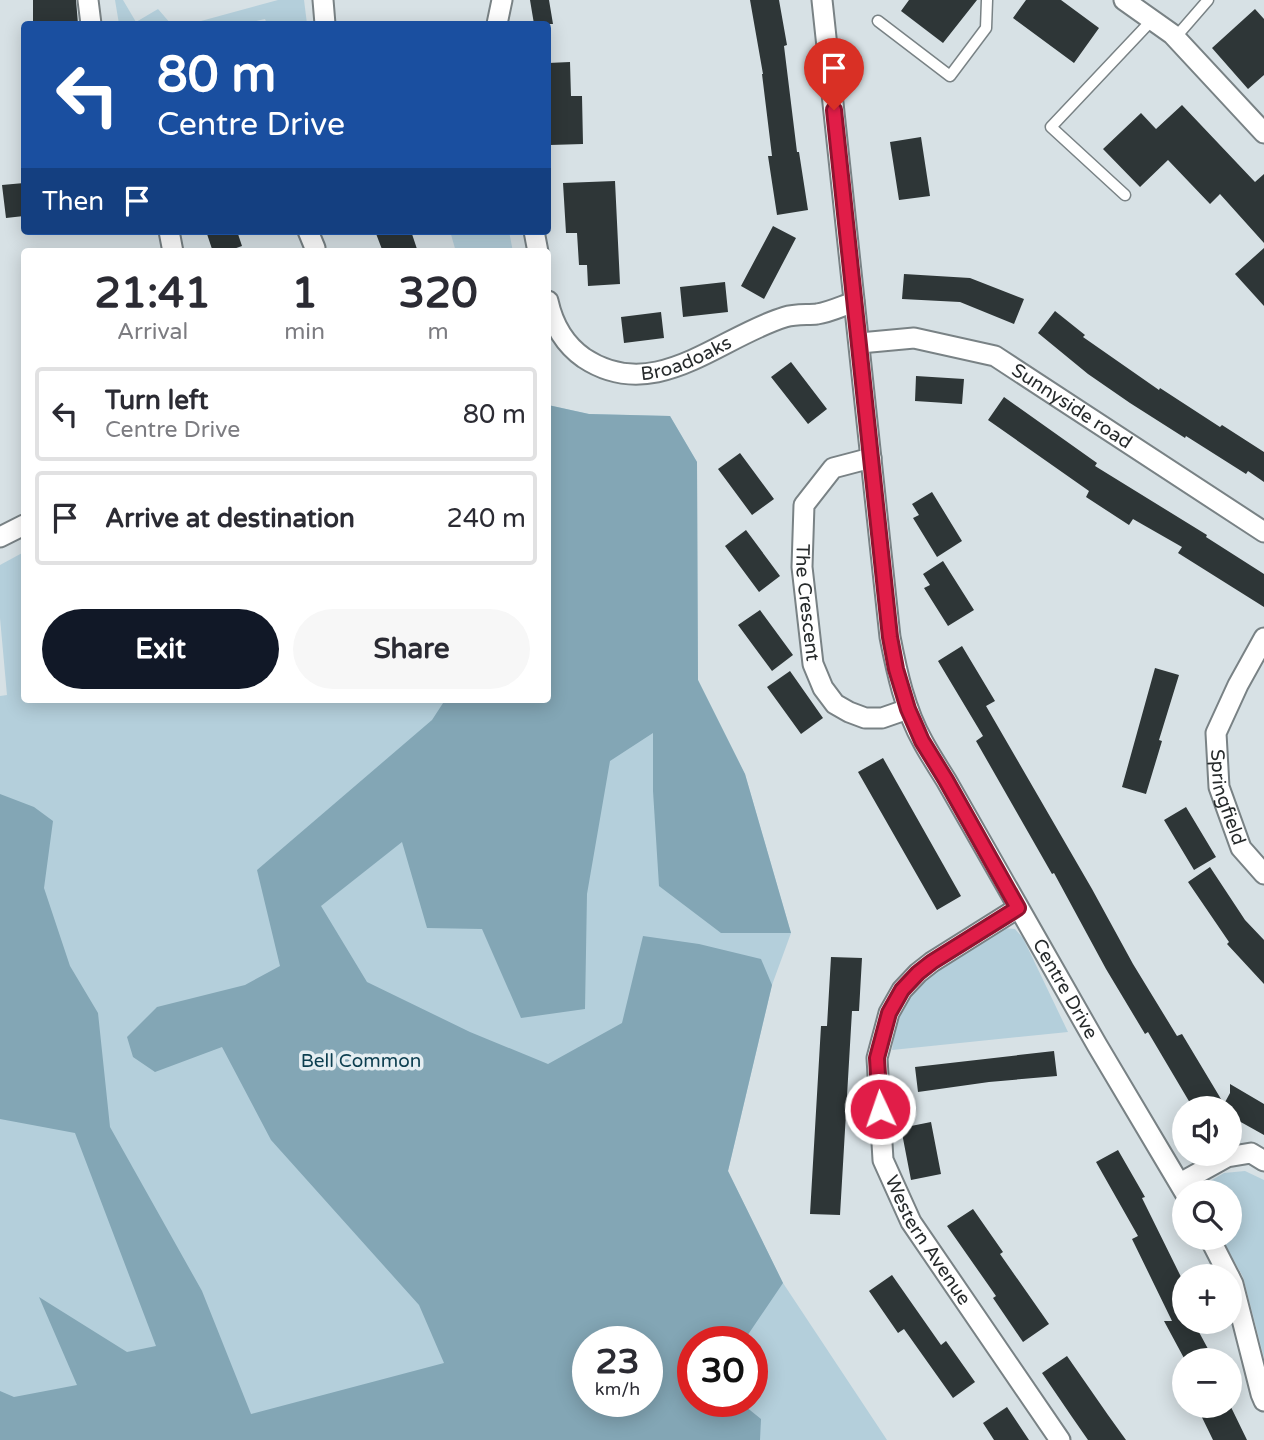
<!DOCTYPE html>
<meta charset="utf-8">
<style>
body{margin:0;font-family:"Varela Round",sans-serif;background:#f7f7f7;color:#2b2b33;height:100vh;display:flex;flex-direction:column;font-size:26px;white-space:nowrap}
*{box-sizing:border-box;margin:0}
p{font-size:23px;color:#7c7c81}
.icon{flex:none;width:38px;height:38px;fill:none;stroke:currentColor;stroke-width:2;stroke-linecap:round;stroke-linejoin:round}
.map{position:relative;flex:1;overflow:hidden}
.sheet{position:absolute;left:21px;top:248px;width:530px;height:455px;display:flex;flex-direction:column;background:#fff;border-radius:7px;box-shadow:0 4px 18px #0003}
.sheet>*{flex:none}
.hud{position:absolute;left:21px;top:21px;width:530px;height:214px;border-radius:7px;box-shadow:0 4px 18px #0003;background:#1a4fa0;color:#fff;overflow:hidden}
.controls{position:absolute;left:1172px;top:1096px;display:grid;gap:14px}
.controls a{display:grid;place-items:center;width:70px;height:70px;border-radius:50%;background:#fff;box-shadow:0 4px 18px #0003;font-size:35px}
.speed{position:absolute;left:572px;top:1326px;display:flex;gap:14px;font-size:35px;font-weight:700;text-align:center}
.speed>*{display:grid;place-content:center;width:91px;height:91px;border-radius:50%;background:#fff;box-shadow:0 4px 18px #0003;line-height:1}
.speed small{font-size:18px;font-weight:400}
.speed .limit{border:10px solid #d22;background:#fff;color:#111}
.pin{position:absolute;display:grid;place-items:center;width:60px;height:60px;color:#fff;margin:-72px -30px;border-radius:50% 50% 50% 0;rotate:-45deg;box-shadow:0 0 7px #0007}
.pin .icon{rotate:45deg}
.me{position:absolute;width:77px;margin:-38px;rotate:357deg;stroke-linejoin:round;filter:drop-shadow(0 0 5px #0008)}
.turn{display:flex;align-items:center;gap:24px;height:147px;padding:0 21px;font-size:32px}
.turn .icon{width:91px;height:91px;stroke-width:2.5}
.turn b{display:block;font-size:49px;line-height:60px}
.then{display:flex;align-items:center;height:66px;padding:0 21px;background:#0003;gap:14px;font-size:26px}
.eta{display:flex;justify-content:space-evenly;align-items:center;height:119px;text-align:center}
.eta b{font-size:42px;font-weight:700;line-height:49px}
.primary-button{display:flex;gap:14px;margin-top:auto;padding:14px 21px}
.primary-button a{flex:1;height:80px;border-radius:42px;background:#111827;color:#fff;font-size:28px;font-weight:700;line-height:80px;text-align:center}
.primary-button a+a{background:#f7f7f7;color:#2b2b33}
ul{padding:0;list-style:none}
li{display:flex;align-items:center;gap:21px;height:94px;margin:0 14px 10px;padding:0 7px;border:4px solid #e1e1e2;border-radius:7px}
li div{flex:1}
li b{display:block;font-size:26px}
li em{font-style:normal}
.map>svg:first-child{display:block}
.green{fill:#b4cfdb;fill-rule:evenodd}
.forest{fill:#83a6b5;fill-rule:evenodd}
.building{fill:#2e3637}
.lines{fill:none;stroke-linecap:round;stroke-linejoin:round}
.lane-casing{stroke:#798285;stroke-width:13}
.street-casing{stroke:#798285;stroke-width:23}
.lane{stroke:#fff;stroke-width:10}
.street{stroke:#fff;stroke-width:19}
.route-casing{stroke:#92132f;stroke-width:18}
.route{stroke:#e11d48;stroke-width:12}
.labels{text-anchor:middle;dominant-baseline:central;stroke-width:7;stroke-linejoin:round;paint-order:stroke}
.street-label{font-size:19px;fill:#262a2b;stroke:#e5eef2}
.park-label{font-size:19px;fill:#0c3e4f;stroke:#e5eef2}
</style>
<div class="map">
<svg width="1264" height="1440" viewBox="0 0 1264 1440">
<rect width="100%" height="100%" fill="#d7e1e5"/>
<!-- green -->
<path class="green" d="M 115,0 L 123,0 L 136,22 L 158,9 L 171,24 L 119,24 Z
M 278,0 L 304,0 L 307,24 L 267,24 L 265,19 L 243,24 L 190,24 Z
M 450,231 L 509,231 L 513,252 L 456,252 Z
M 548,405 L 589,414 L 670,416 L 697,462 L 698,680 L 745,774 L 791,933 L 772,985 L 728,1171 L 783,1283 L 887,1440 L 0,1440 L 0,696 L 7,695 L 0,618 L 0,565 L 24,552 L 24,700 L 548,700 ZM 588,1342 L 648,1342 L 648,1402 L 588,1402 ZM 693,1342 L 752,1342 L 752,1402 L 693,1402 Z
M 1003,928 L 1015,929 L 1023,938 L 1068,1032 L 892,1050 L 898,1009 L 930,971 Z
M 1245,1171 L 1264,1180 L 1264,1358 L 1243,1277 L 1221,1237 L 1230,1237 L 1230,1192 L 1196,1192 L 1195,1190 L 1224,1173 Z"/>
<!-- forest -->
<path class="forest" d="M 548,405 L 589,414 L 670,416 L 697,462 L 698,680 L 745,774 L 791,933 L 721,933 L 659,886 L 653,791 L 653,733 L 610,761 L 587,894 L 585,1009 L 521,1018 L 482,929 L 427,928 L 402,842 L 321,906 L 367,982 L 470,1032 L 548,1064 L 622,1023 L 643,936 L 699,944 L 761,959 L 772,985 L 728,1171 L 783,1283 L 743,1342 L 693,1342 L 693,1402 L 740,1402 L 761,1419 L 760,1440 L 0,1440 L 0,1391 L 14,1397 L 77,1385 L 39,1297 L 127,1352 L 156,1346 L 75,1133 L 0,1119 L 0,794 L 34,807 L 53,821 L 44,888 L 70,966 L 98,1013 L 110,1127 L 202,1291 L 251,1414 L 444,1363 L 419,1305 L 271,1140 L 222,1047 L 155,1072 L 133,1057 L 127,1037 L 157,1007 L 245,985 L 280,966 L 257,870 L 432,720 L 445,700 L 548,700 ZM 588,1342 L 648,1342 L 648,1402 L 588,1402 Z"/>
<!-- building -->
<path class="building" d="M 33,0 L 76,0 L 78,24 L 33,24 Z
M 530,0 L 549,0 L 553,24 L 534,24 Z
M 750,0 L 779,0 L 787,45 L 784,46 L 797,152 L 799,152 L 808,210 L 777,215 L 768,156 L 772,156 L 762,74 L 763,74 Z
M 909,0 L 977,0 L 943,43 L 901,11 Z
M 1026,0 L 1061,0 L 1099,28 L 1074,63 L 1013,18 Z
M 1255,9 L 1264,19 L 1264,75 L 1248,89 L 1212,48 Z
M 570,62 L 571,96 L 582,96 L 583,144 L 550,145 L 550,105 L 548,105 L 548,63 Z
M 1182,105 L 1255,182 L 1264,174 L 1264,243 L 1220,194 L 1210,204 L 1168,160 L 1140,187 L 1103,149 L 1141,113 L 1156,129 Z
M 921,137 L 930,196 L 899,200 L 890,142 Z
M 615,181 L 620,284 L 588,286 L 587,265 L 579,265 L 577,233 L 566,233 L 563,183 Z
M 24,183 L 24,216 L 6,218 L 2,185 Z
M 773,226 L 796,238 L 764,299 L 741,286 Z
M 206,231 L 237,231 L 242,246 L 225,252 L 213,252 Z
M 375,231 L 411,231 L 418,252 L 383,252 Z
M 1264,248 L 1264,306 L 1235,274 Z
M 904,274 L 970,278 L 1024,299 L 1014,324 L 960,302 L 902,299 Z
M 725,282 L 728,312 L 683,317 L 680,287 Z
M 1055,311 L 1085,335 L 1083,337 L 1159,390 L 1160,388 L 1220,427 L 1222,425 L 1264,452 L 1264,482 L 1248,471 L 1246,474 L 1186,436 L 1185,438 L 1130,403 L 1088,374 L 1038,333 Z
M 661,312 L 664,338 L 624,343 L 621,317 Z
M 791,362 L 827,409 L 808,424 L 771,377 Z
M 916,376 L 964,379 L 962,404 L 915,401 Z
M 1004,397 L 1097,463 L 1095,466 L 1207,535 L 1206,537 L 1264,574 L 1264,607 L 1178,553 L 1182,547 L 1133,519 L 1129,525 L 1086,497 L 1089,491 L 988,420 Z
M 740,453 L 774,499 L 752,515 L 718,469 Z
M 932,492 L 962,541 L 937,557 L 913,518 L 919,515 L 912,504 Z
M 746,530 L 780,576 L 759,592 L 725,546 Z
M 943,561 L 974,610 L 948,626 L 924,588 L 930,585 L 923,574 Z
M 760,610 L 793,655 L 772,671 L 738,625 Z
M 962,646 L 995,701 L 986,706 L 1092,889 L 1133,964 L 1177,1036 L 1182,1034 L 1224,1104 L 1230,1093 L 1230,1084 L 1264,1104 L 1264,1135 L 1230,1116 L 1230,1108 L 1193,1108 L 1148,1032 L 1145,1034 L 1106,969 L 1054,873 L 1052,874 L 976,741 L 983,736 L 938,661 Z
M 1155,668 L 1179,675 L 1159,740 L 1162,741 L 1146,794 L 1122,787 Z
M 790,671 L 823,718 L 801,734 L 767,687 Z
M 883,758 L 961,896 L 937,910 L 858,772 Z
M 1186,807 L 1216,857 L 1194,870 L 1164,820 Z
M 1210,867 L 1245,920 L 1264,940 L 1264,984 L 1227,944 L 1229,942 L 1188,882 Z
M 831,957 L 862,958 L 859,1011 L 852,1011 L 840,1215 L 810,1214 L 821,1026 L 827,1026 Z
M 1054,1051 L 1057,1076 L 989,1082 L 918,1092 L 915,1067 Z
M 931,1122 L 941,1174 L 911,1180 L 901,1128 Z
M 1118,1150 L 1145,1197 L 1142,1198 L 1185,1285 L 1185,1321 L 1193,1321 L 1214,1360 L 1185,1360 L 1164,1321 L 1172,1321 L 1132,1239 L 1138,1236 L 1096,1162 Z
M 973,1209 L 1003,1252 L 1000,1254 L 1049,1324 L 1023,1342 L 993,1298 L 996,1296 L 947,1226 Z
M 892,1275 L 941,1345 L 946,1341 L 975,1382 L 953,1398 L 904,1329 L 898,1333 L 869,1291 Z
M 1067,1356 L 1108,1415 L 1126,1440 L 1088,1440 L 1072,1417 L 1042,1373 Z
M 1196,1405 L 1230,1405 L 1247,1440 L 1213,1440 Z
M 1007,1407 L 1029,1440 L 994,1440 L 983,1423 Z"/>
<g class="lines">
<defs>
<path id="lane" d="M 878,21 L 950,76 L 986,28 L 987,0
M 1175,38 L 1208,0
M 1125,195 L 1051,127 L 1152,20"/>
<g id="street">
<path d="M 88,0 L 91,24"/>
<path d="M 323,0 L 325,24"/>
<path id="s1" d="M 822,0 L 890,637 C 897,673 905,710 923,742 C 930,755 938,767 946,780 L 1097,1045 L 1185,1193"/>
<path d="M 1124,0 L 1172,34 L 1264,133"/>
<path d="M 497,24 L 502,0"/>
<path d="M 169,231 L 173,252"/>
<path d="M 308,231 L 315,248"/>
<path d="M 534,231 L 538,252"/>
<path id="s2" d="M 548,301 C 553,324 564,344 584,358 C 655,405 719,337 785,317 C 795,314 807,315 817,314 C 830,312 842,306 854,302"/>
<path id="s3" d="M 860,343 L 914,338 L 995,356 L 1264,532"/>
<path id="s4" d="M 871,458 L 833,468 L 804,505 L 802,567 L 813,664 L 823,688 L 835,704 L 849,712 L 865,718 L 882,718 L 908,709"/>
<path d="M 0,537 L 24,525"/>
<path id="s5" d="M 1264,638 L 1238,685 L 1216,733 L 1219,787 L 1241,848 L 1264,874"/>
<path id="s6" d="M 1018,908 L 932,962 L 918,973 L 902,990 L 889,1013 L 877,1058 L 883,1160 L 911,1222 L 1060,1440"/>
<path d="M 1180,1183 L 1227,1157 L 1251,1153 L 1264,1161"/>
<path d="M 1209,1237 L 1229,1276"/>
<path d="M 1230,1278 L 1233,1284 L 1261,1394 L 1264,1401"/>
</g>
</defs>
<!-- lane casing -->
<use href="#lane" class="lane-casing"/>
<!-- street casing -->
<use href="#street" class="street-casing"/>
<!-- lane -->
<use href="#lane" class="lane"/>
<!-- street -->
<use href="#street" class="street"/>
</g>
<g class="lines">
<defs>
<path id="route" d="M 834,110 L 890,637 L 896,669 L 908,709 L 922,741 L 946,780 L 1018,908 L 932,962 L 918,973 L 902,990 L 889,1013 L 877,1058 L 880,1109"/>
</defs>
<!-- route casing -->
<use href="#route" class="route-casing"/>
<!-- route -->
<use href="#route" class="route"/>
</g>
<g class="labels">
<!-- street labels -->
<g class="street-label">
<text stroke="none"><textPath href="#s2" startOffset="177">Broadoaks</textPath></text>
<text stroke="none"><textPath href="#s3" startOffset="229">Sunnyside road</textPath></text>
<text stroke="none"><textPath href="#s4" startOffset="184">The Crescent</textPath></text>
<text stroke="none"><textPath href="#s5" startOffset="172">Springfield</textPath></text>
<text stroke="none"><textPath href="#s1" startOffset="1036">Centre Drive</textPath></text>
<text stroke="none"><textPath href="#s6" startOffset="410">Western Avenue</textPath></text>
</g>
<!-- park labels -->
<g class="park-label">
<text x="361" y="1061">Bell Common</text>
</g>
</g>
</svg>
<div class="controls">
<a><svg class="icon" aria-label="sound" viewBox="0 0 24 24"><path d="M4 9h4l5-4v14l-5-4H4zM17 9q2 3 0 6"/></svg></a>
<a><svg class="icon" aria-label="search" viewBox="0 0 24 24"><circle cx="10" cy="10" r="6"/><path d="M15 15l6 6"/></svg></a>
<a>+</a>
<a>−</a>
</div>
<div class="speed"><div>23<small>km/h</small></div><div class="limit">30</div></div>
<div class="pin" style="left:834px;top:110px;background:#d93025"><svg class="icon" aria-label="arrive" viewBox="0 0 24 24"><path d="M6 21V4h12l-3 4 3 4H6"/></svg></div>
<svg class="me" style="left:880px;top:1109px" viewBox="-20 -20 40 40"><circle r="17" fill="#e11d48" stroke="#fff" stroke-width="3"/><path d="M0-11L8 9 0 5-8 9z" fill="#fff"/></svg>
<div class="hud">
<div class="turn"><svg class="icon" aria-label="left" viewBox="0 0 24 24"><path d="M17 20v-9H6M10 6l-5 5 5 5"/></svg><div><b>80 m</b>Centre Drive</div></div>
<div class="then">Then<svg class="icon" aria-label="arrive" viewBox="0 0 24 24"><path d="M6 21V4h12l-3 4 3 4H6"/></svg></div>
</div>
<section class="sheet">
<div class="eta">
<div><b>21:41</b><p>Arrival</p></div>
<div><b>1</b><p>min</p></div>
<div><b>320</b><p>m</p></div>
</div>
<ul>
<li><svg class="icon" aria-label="left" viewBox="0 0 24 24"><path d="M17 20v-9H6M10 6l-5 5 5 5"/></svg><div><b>Turn left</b><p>Centre Drive</p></div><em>80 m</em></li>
<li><svg class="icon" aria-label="arrive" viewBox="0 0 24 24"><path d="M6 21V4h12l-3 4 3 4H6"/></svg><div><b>Arrive at destination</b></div><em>240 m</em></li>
</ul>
<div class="primary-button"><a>Exit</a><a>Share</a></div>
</section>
</div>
